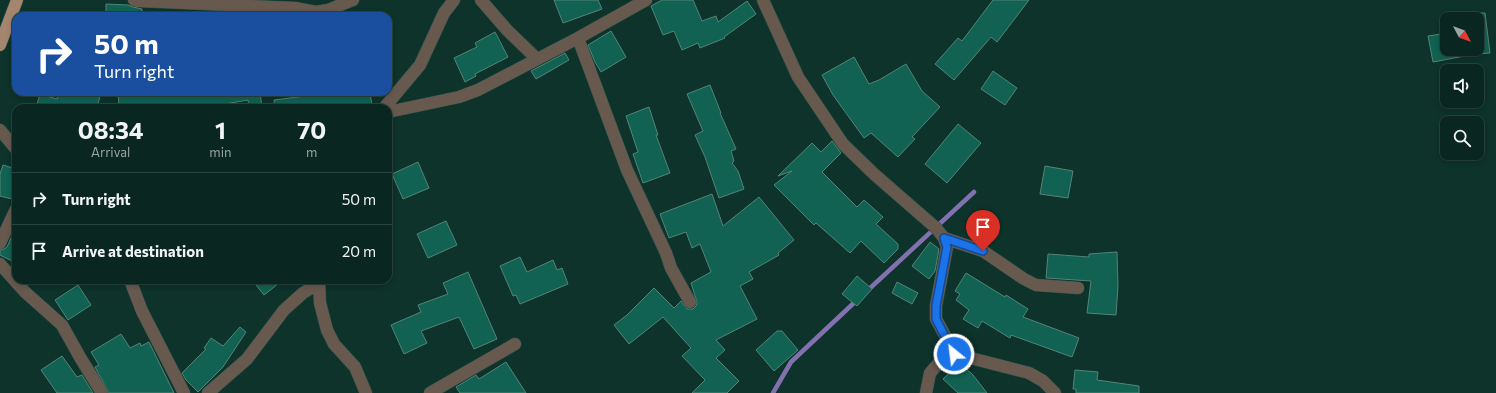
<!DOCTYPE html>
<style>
body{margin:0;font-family:Commissioner,sans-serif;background:#132e29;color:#f1f3f6;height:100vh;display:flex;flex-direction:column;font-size:15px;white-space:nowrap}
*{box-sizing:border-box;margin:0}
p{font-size:13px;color:#99a5a5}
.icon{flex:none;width:22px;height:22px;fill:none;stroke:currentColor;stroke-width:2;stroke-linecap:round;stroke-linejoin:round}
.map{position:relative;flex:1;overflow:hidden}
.sheet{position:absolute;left:12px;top:104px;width:380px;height:180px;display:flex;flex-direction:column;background:#0a2620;border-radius:12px;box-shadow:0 2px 6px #0003,0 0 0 1px #2a433e}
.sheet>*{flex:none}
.banner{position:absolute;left:12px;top:12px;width:380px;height:84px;border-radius:12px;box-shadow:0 2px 6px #0003,0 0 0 1px #2a433e;background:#1a4fa0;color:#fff;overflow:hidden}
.needle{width:26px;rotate:131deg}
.fabs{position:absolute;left:1440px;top:12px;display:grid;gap:8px}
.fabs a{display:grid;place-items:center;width:44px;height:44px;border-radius:8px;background:#0a2620;box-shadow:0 2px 6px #0003,0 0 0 1px #2a433e;font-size:20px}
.pin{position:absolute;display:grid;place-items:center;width:34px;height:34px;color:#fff;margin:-41px -17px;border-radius:50% 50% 50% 0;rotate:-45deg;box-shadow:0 0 4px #0007}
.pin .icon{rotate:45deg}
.me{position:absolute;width:44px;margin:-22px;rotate:331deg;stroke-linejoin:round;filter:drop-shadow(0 0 3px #0008)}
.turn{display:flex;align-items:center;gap:14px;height:84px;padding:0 16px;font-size:18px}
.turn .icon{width:52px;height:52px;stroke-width:2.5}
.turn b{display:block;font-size:28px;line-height:34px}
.eta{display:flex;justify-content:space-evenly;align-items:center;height:68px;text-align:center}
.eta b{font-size:24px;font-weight:700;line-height:28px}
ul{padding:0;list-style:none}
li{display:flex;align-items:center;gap:12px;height:52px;padding:0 16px;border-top:1px solid #2a433e}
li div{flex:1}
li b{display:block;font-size:15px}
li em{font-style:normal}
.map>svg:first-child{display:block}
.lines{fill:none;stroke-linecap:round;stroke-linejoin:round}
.stream{stroke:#8270af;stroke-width:4.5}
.building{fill:#116253;stroke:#538478}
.minor-casing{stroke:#2e524a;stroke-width:13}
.primary-casing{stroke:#2e524a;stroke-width:13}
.minor{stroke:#68594f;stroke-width:12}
.primary{stroke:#a48570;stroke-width:12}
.route-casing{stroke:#114b97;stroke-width:10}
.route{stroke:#1a73e8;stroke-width:7}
</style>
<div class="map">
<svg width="1496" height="393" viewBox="0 0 1496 393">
<rect width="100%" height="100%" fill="#0d332b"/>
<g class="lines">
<!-- stream -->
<path class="stream" d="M 867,291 L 974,192
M 773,393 L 791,362 L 857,300"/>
</g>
<!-- building -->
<path class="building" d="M 554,0 L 598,0 L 602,9 L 563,23 Z
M 662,0 L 693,0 L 702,21 L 716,16 L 718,22 L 747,1 L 756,14 L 724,37 L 725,38 L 700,48 L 698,43 L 682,50 L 674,31 L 663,35 L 651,6 Z
M 993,0 L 1029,0 L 997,42 L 991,37 L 954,80 L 935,64 L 958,38 L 962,41 Z
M 106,4 L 128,5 L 133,7 L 142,9 L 142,16 L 106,16 Z
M 1477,13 L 1485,13 L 1490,53 L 1477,54 Z
M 611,31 L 626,57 L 601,72 L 595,62 L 588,45 Z
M 495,32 L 508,57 L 475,74 L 476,76 L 465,82 L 454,58 L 477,47 L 475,43 Z
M 1447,33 L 1447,49 L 1470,49 L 1470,55 L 1433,62 L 1428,36 Z
M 565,53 L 569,60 L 536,79 L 531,71 Z
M 854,57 L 869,84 L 879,80 L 906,64 L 922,91 L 940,107 L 912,137 L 915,139 L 898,157 L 871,133 L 864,138 L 833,95 L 822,75 Z
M 993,71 L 1017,88 L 1005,105 L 981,89 Z
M 710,85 L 721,113 L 720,113 L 736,149 L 731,151 L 734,161 L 732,163 L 738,171 L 744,189 L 719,198 L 705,157 L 695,135 L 703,131 L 687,94 Z
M 59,92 L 101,92 L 97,108 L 36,108 L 40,94 L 57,99 Z
M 118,92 L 260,92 L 262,108 L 249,108 L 248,100 L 225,104 L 225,108 L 119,108 Z
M 305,92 L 370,92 L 372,106 L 354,108 L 275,108 L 274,100 L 305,96 Z
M 649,107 L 658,135 L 656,135 L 670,173 L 643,183 L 633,154 L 638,152 L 626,116 Z
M 958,124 L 981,143 L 947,183 L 925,164 Z
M 832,141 L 841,153 L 822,172 L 857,207 L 864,200 L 883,217 L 876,224 L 898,244 L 898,249 L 884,263 L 861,241 L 850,253 L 816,223 L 814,225 L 774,185 L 792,171 L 778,176 L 812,143 L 821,152 Z
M 418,162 L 429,188 L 403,199 L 392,174 Z
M 3,165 L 16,169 L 16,200 L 0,196 L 0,174 Z
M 1045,166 L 1073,171 L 1068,198 L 1040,194 Z
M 712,194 L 723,226 L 759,197 L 794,240 L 778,253 L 779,255 L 749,272 L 753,279 L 740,286 L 757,319 L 716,340 L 725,350 L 716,358 L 739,381 L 727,393 L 692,393 L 705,380 L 682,356 L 691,348 L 663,317 L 629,344 L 614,325 L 627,315 L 654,288 L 674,308 L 681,301 L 687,309 L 693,309 L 696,306 L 697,302 L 691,283 L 711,272 L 700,244 L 692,248 L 686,232 L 669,238 L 660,214 Z
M 446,221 L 457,245 L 428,258 L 417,234 Z
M 16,227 L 16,263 L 0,255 L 0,250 L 4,249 L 7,247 Z
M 930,242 L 939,249 L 935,271 L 929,279 L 912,266 Z
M 1117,252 L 1118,286 L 1116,315 L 1087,313 L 1091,281 L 1046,278 L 1048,254 L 1089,257 L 1089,254 Z
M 520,257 L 527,272 L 553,260 L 557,270 L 562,268 L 568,284 L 520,304 L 516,295 L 513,296 L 500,266 Z
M 468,272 L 497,339 L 474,349 L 459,317 L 421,331 L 427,343 L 404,354 L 391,325 L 421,312 L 418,305 L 448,294 L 443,283 Z
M 966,273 L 1005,297 L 1006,295 L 1028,309 L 1023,317 L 1079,338 L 1072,357 L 1011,335 L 1010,338 L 982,321 L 978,328 L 963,319 L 969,310 L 956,300 L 960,294 L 955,291 Z
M 857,276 L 872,289 L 857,306 L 842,294 Z
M 252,280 L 283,280 L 264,295 Z
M 897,282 L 918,293 L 912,304 L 892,293 Z
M 78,285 L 91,305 L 68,320 L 55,300 Z
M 240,327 L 246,332 L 223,367 L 198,392 L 186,380 L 182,373 L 206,349 L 204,348 L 211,338 L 223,346 Z
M 777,331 L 782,331 L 798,350 L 774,371 L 756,350 Z
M 121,334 L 130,348 L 140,343 L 141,346 L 149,342 L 174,393 L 109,393 L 95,367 L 99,365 L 91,352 Z
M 62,356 L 77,377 L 82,375 L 93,393 L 57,393 L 41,370 Z
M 506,362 L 526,393 L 460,393 L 456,387 L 476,375 L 479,379 Z
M 960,363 L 973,375 L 987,393 L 958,393 L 943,379 Z
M 1075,370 L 1098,372 L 1097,380 L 1139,386 L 1139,393 L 1076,393 L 1076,389 L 1073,389 Z"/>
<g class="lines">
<defs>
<path id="minor" d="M 134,0 L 139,1 L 295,8 L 316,12 L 328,10 L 353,0
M 481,0 L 507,30 L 537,59
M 763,0 L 798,77 L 843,144 L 874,174 L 936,228 L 944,238 L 947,247 L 936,306 L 936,319 L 955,354 L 947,352 L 944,357 L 930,373 L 926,393
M 578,38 L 627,170 L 666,253 L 671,268 L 690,302
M 384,108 L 420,65 L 444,13 L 454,0
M 388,112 L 459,97 L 478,90 L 578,38 L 646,0
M 0,130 L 16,149
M 944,238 L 983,251 L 1024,279 L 1036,285 L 1078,288
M 0,243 L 16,209
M 0,264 L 25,292 L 62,325 L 81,359 L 102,393
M 130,280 L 142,311 L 184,393
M 319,280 L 320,303 L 327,330 L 334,344 L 355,367 L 366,393
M 955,354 L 1029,373 L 1043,381 L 1055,393
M 208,393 L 247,359 L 284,310 L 303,293 L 319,283
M 430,393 L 515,344"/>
<path id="primary" d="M 0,45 L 17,0"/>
</defs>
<!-- minor casing -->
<use href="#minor" class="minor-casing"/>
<!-- primary casing -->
<use href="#primary" class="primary-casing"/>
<!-- minor -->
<use href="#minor" class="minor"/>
<!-- primary -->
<use href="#primary" class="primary"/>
</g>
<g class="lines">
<defs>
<path id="route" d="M 954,354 L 936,319 L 936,306 L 947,247 L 944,238 L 983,251"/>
</defs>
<!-- route casing -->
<use href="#route" class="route-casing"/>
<!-- route -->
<use href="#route" class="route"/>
</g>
</svg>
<div class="fabs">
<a><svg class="needle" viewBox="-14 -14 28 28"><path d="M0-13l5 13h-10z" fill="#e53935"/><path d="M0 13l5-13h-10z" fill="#99a5a5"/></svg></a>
<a><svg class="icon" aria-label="sound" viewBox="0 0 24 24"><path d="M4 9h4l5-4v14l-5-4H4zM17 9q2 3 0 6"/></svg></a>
<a><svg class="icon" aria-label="search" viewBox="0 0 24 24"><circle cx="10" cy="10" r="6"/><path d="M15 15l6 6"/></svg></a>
</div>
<div class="pin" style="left:983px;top:251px;background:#d93025"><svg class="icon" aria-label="arrive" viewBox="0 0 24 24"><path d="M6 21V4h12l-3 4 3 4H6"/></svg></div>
<svg class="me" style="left:954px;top:354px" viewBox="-20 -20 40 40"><circle r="17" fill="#1a73e8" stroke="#fff" stroke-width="3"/><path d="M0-11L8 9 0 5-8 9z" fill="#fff"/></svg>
<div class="banner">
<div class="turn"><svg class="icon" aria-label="right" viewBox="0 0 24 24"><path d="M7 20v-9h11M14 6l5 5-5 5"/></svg><div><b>50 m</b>Turn right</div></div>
</div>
<section class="sheet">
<div class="eta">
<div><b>08:34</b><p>Arrival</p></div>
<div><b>1</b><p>min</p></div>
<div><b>70</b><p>m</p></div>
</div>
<ul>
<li><svg class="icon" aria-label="right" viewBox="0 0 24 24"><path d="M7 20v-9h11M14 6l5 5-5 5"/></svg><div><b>Turn right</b></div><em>50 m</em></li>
<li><svg class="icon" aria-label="arrive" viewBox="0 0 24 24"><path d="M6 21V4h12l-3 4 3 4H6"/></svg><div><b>Arrive at destination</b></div><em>20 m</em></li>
</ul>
</section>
</div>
